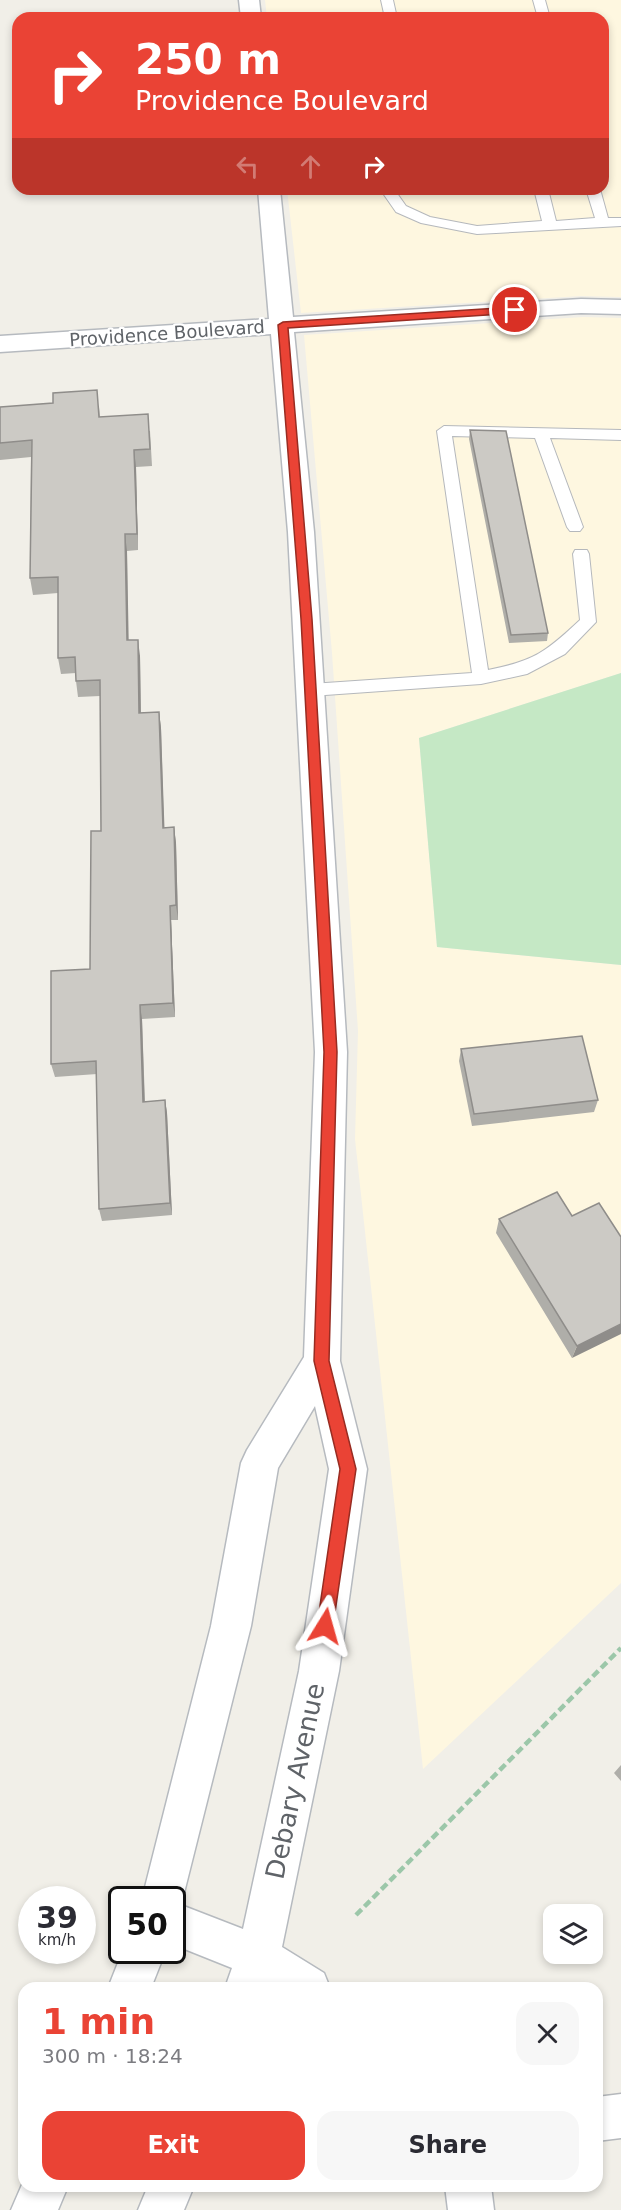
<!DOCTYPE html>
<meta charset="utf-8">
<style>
body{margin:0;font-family:"DejaVu Sans",sans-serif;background:#f7f7f7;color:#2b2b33;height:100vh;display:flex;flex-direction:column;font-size:22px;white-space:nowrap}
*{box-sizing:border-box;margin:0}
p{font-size:20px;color:#7c7c81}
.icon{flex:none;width:33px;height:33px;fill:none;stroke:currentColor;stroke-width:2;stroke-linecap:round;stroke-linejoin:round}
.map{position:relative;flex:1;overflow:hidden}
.side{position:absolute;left:18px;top:1982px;width:585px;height:210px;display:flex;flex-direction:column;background:#fff;border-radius:18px;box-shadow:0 3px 9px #0003}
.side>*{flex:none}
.banner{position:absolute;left:12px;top:12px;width:597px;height:183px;border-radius:18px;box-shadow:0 3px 9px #0003;background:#ea4335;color:#fff;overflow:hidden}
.tools{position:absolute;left:543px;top:1904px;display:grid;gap:12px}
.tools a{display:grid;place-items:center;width:60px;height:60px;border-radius:12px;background:#fff;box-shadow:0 3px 9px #0003;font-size:30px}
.speed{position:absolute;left:18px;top:1886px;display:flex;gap:12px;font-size:30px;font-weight:700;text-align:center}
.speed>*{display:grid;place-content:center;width:78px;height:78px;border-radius:50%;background:#fff;box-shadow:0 3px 9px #0003;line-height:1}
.speed small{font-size:15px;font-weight:400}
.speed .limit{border:3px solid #111;border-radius:9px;background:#fff;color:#111}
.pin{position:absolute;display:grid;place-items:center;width:51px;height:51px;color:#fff;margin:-26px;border:3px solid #fff;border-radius:50%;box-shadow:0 2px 6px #0007}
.me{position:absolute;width:66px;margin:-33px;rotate:8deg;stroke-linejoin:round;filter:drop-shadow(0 0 4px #0008)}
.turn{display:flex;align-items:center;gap:21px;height:126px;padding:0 24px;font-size:27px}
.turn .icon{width:78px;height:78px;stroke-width:2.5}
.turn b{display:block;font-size:42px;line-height:51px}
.lanes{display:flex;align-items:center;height:57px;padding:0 24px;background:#0003;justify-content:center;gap:30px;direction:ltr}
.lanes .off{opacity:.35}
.round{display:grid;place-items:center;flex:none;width:63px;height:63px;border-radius:18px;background:#f7f7f7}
.headline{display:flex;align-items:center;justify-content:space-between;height:102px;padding:0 24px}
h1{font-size:36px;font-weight:700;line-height:45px;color:#ea4335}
.action{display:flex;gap:12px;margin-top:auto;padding:12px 24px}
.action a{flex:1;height:69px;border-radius:18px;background:#ea4335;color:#fff;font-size:24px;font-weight:700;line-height:69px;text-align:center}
.action a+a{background:#f7f7f7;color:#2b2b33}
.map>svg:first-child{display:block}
.commercial{fill:#fef7e0}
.green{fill:#c5e8c5}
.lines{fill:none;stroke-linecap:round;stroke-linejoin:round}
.lane-casing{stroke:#b5b8bc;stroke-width:2}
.street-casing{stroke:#b5b8bc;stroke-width:3}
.secondary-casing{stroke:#b6babf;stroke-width:3}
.path{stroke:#9cc7a9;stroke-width:4.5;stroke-dasharray:8 4;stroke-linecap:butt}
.lane{fill:#fff;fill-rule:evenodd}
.street{fill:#fff;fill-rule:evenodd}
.secondary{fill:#fff;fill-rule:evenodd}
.wall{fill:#afaea9}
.shaded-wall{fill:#8f8d8a}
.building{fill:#cccac5;stroke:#8f8d8a;stroke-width:1.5}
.route{fill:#ea4335;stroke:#982c22;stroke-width:1.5}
.labels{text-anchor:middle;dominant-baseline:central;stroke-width:4.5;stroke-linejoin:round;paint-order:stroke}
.far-street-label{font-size:18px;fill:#5f6368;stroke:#fff}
.near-street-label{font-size:26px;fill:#5f6368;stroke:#fff}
</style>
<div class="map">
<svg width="621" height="2210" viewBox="0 0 621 2210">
<rect width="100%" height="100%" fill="#f1efe8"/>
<!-- commercial -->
<path class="commercial" d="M 265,0 L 621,0 L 621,297 L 581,296 L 301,313 L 287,189 L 603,189 L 603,18 L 267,18 Z
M 583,317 L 621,318 L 621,673 L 419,738 L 437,947 L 621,965 L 621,1583 L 423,1769 L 355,1139 L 358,1031 L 332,653 L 304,335 Z"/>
<!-- green -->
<path class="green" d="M 621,673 L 621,965 L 437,947 L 419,738 Z"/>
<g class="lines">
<defs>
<path id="lane" d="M 381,0 L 393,0 L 397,18 L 385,18 Z
M 533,0 L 545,0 L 550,18 L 538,18 Z
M 380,189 L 394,189 L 406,206 L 430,217 L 477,226 L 542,221 L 534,189 L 548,189 L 556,221 L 595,218 L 586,189 L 600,189 L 608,218 L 621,218 L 621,226 L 477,234 L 421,223 L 396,212 Z
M 444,426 L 621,430 L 621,440 L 550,438 L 583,527 L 580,531 L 570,531 L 567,527 L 535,438 L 452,436 L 488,670 C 534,661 546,652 580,620 L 573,554 L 575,550 L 587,550 L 589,554 L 596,622 L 565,654 L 527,674 L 481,684 L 311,696 L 305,694 L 303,690 L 305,686 L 311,684 L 472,673 L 437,431 Z"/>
<path id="street" d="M 621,2094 L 621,2138 L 597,2141 L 597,2097 Z"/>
<path id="secondary" d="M 239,0 L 259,0 L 261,18 L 241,18 Z
M 258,189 L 280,189 L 293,317 L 581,299 L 621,300 L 621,314 L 581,313 L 294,332 L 314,532 L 347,1052 L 340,1361 L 367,1469 L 339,1671 L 282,1947 L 324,1973 L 330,1988 L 225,1988 L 232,1968 L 172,1944 L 172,1899 L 142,1899 L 211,1626 L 241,1463 L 247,1450 L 304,1357 L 315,1052 L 288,532 L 271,334 L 0,352 L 0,336 L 269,319 ZM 315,1406 L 329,1469 L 299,1671 L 243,1929 L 181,1905 L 251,1626 L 278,1468 Z
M 123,1950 L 166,1950 L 151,1988 L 108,1988 Z
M 24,2180 L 24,2186 L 68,2186 L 58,2210 L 11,2210 Z
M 148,2186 L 194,2186 L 184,2210 L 138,2210 Z
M 445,2186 L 491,2186 L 494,2210 L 448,2210 Z"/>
</defs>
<!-- lane casing -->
<use href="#lane" class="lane-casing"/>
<!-- street casing -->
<use href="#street" class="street-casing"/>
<!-- secondary casing -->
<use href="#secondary" class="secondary-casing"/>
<!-- path -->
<path class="path" d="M 356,1915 L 621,1648"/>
<!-- lane -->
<use href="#lane" class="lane"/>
<!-- street -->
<use href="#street" class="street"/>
<!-- secondary -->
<use href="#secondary" class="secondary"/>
</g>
<!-- wall -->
<path class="wall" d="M 424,189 L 476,189 L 425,192 Z
M 0,407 L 99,407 L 100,417 L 150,431 L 152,466 L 136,467 L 138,550 L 127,551 L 128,640 L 140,656 L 141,713 L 159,712 L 161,728 L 164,828 L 174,827 L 176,843 L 178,920 L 171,920 L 175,1017 L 142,1019 L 145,1102 L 165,1100 L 167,1113 L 172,1215 L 102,1221 L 99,1209 L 97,1074 L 55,1077 L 51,1064 L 90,969 L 101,831 L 100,696 L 78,697 L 76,681 L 76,673 L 61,674 L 58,658 L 58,593 L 33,595 L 30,578 L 31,457 L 0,460 Z
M 470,430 L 548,633 L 547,641 L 509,643 L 469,439 Z
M 461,1049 L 598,1100 L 594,1112 L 472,1126 L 459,1061 Z
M 572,1216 L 621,1237 L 572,1358 L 496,1233 L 499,1219 Z
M 621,1765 L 621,1781 L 614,1773 Z"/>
<!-- shaded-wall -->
<path class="shaded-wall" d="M 134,450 L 136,467 L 138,550 L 137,534 Z
M 125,534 L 127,551 L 129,657 L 127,640 Z
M 138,640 L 140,656 L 141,729 L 139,713 Z
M 159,712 L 161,728 L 165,843 L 163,828 Z
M 174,827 L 176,843 L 178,920 L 176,905 Z
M 170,906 L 171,920 L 175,1017 L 173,1003 Z
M 140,1005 L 142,1019 L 145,1115 L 143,1102 Z
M 165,1100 L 167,1113 L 172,1215 L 170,1203 Z
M 621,1324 L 621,1334 L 572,1358 L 577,1346 Z"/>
<!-- building -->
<path class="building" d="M 97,390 L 99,417 L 148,414 L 150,449 L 134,450 L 137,534 L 125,534 L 127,640 L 138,640 L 139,713 L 159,712 L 163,828 L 174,827 L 176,905 L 170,906 L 173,1003 L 140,1005 L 143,1102 L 165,1100 L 170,1203 L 99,1209 L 96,1061 L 51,1064 L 51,971 L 90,969 L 91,831 L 101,831 L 100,680 L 76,681 L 75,657 L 58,658 L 58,577 L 30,578 L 32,440 L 0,443 L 0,407 L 53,403 L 53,393 Z
M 470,430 L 506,431 L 548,633 L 511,635 Z
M 582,1036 L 598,1100 L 474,1114 L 461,1049 Z
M 557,1192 L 572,1216 L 599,1203 L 621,1237 L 621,1324 L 577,1346 L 499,1219 Z"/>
<!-- route -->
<path class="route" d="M 515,307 L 520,310 L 519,313 L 288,328 L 312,619 L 337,1052 L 329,1361 L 356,1469 L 333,1626 L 331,1632 L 325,1634 L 319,1632 L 317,1626 L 340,1469 L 314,1361 L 324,1052 L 301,619 L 278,325 L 283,322 Z"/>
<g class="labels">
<!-- far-street labels -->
<g class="far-street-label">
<text transform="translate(167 333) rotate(-4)">Providence Boulevard</text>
</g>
<!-- near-street labels -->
<g class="near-street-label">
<text transform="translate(295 1781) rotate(-78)">Debary Avenue</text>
</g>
</g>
</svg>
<div class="tools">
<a><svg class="icon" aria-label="layers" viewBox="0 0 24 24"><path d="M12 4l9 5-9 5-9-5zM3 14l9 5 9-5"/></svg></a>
</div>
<div class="speed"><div>39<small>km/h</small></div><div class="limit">50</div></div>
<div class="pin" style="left:515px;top:310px;background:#d93025"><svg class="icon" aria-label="arrive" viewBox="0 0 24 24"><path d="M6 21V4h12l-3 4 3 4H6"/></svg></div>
<svg class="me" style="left:325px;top:1626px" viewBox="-20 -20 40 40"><path d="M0-17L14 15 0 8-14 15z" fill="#ea4335" stroke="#fff" stroke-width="4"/></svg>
<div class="banner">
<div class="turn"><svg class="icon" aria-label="right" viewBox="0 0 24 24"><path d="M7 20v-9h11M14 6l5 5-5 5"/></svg><div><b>250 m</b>Providence Boulevard</div></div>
<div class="lanes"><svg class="icon off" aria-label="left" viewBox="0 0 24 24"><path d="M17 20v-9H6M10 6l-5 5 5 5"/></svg><svg class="icon off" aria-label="ahead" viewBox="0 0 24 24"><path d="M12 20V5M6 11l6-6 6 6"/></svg><svg class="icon" aria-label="right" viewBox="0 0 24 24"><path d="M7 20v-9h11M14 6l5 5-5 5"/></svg></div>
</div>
<section class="side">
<div class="headline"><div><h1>1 min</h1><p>300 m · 18:24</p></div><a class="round"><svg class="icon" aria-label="close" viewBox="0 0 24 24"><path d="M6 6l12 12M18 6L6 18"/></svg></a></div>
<div class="action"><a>Exit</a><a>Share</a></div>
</section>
</div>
